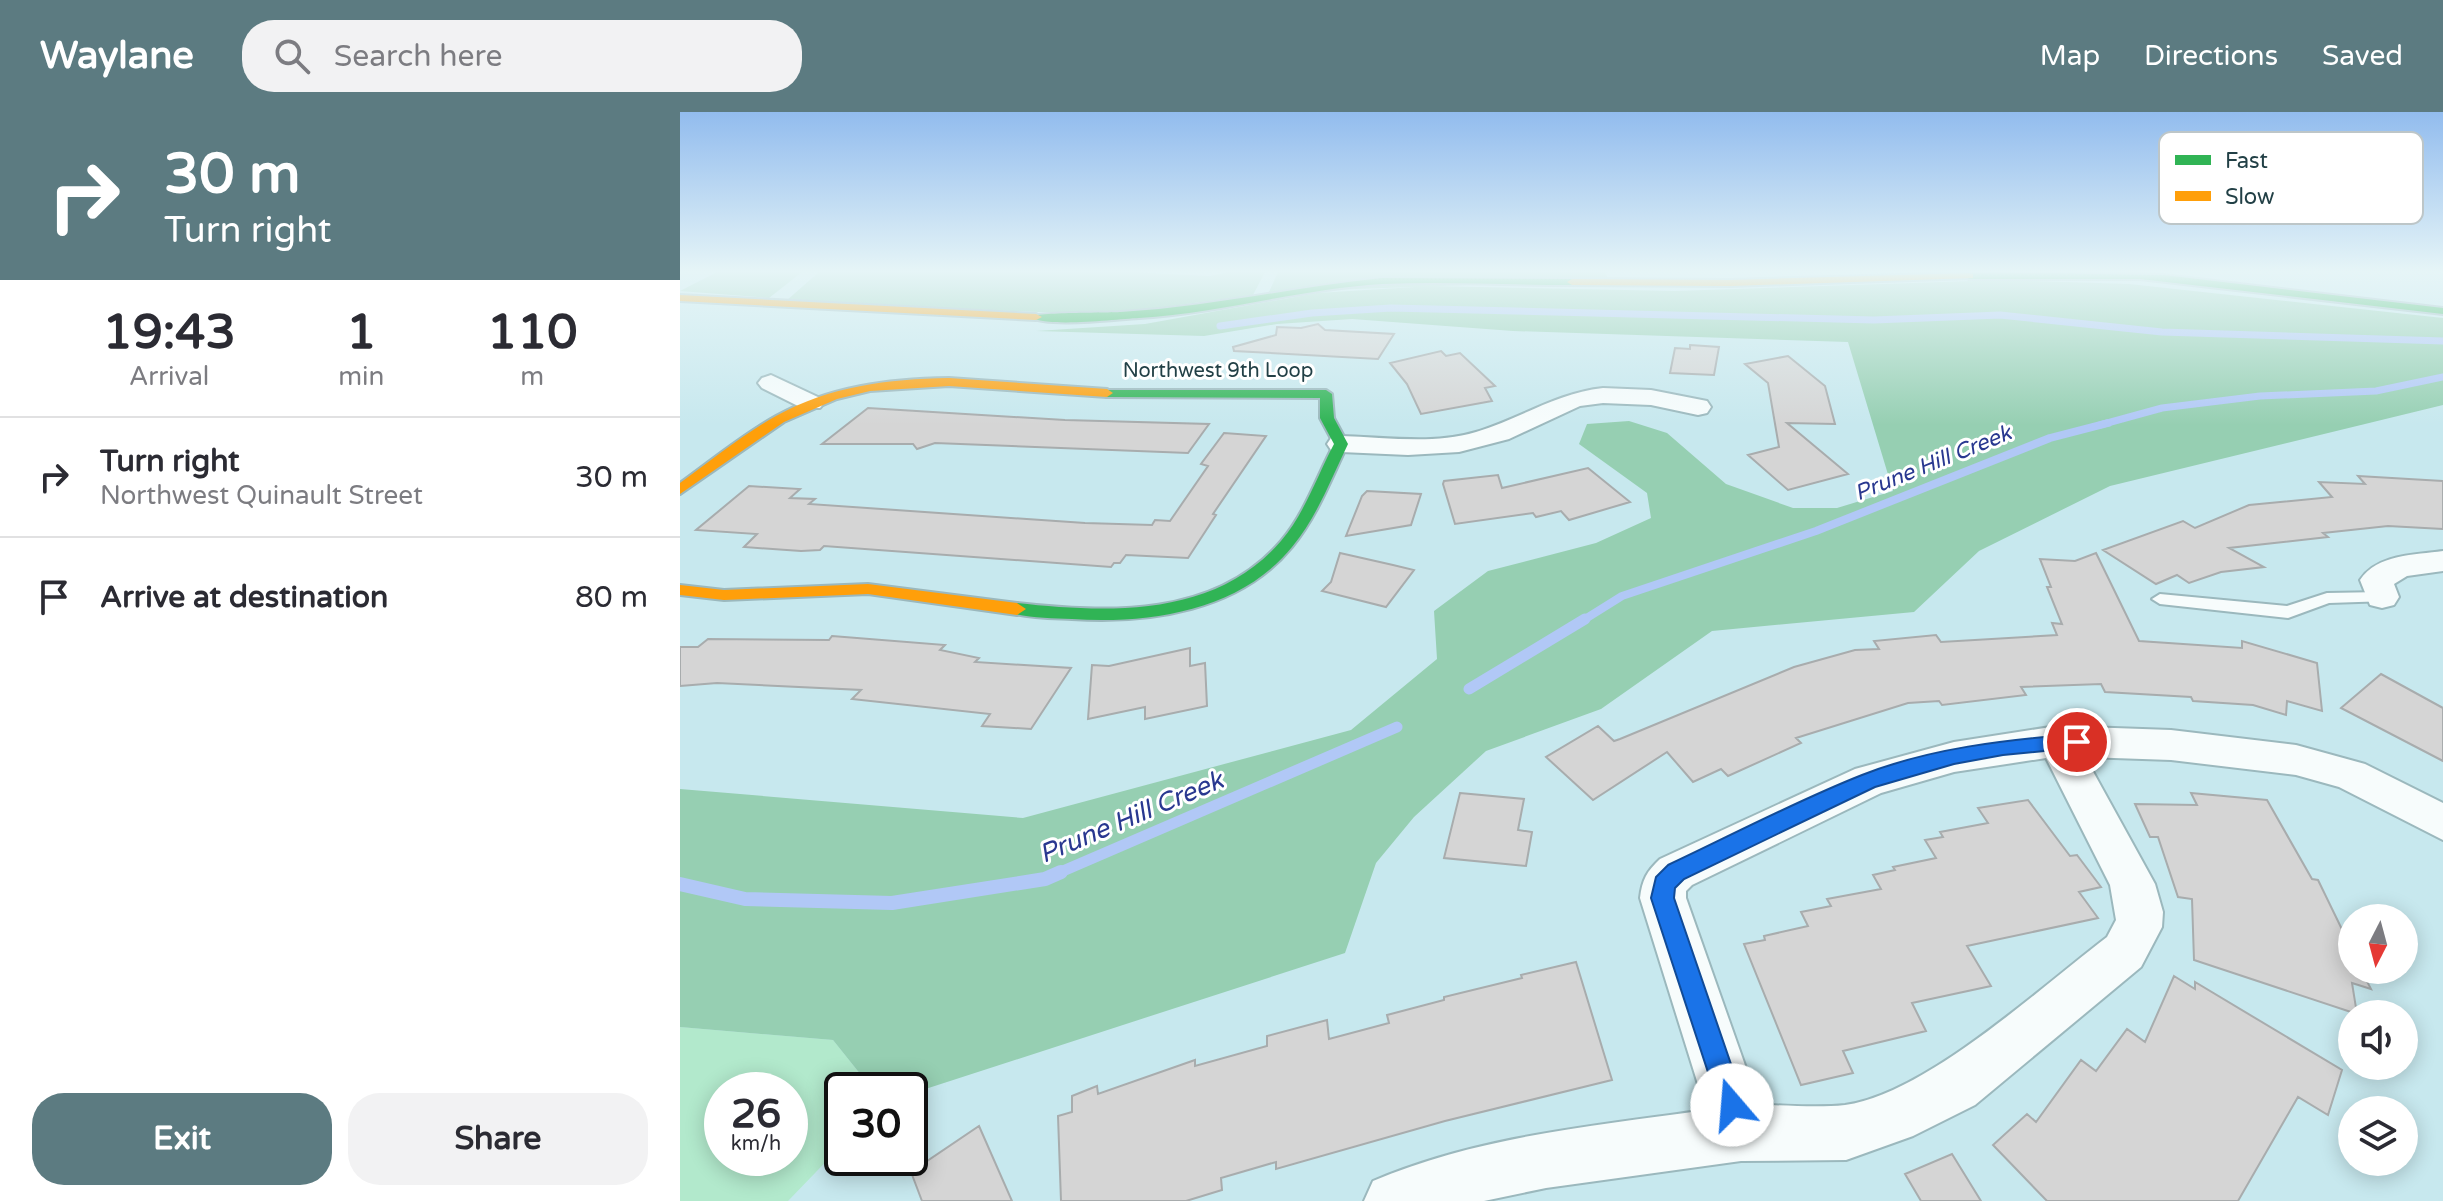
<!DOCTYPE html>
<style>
body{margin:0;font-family:"Varela Round",sans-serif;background:#f2f2f3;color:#2b2b33;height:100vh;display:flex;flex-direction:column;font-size:30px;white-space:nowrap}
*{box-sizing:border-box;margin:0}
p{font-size:26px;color:#7c7c81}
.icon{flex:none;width:44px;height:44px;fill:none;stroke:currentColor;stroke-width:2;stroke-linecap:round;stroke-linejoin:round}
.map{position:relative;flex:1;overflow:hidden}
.side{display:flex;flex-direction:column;background:#fff;width:680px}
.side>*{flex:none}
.top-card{background:#5c7b81;color:#fff;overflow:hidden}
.needle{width:52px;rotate:186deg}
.tools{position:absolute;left:1658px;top:792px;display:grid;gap:16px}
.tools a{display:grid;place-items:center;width:80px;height:80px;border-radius:50%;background:#fff;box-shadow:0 4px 20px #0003;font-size:40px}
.speed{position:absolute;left:24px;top:960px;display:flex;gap:16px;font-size:40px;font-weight:700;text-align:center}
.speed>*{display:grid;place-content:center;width:104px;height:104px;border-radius:50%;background:#fff;box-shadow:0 4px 20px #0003;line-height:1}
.speed small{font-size:20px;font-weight:400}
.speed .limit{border:4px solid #111;border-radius:12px;background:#fff;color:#111}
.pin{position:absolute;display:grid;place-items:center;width:68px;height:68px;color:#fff;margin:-34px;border:4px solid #fff;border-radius:50%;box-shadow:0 2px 8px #0007}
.me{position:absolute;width:88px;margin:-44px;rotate:342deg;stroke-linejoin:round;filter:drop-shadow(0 0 6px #0008)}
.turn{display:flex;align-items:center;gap:28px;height:168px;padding:0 32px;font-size:36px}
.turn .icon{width:104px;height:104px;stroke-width:2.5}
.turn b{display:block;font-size:56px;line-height:68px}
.eta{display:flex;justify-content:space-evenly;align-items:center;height:136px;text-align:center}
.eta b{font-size:48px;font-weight:700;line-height:56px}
.action{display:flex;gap:16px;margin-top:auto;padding:16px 32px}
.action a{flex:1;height:92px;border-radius:32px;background:#5c7b81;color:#fff;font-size:32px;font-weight:700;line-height:92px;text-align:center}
.action a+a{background:#f2f2f3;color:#2b2b33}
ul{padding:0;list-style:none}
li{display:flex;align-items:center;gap:24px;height:120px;padding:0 32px;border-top:2px solid #e1e1e2}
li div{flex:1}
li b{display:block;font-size:30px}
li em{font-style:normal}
header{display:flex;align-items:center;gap:48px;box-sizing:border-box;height:112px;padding:0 40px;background:#5c7b81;color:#fff}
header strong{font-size:38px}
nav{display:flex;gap:44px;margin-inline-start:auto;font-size:28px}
.search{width:560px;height:72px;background:#f2f2f3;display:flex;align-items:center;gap:20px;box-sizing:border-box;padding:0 28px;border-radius:32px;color:#7c7c81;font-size:30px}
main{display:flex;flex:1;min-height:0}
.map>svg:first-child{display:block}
.green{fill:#b2e9cc;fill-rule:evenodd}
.forest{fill:#96cfb2}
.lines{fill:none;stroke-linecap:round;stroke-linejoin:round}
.stream-far3{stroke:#b1c8f6;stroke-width:7}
.stream-far2{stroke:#b1c8f6;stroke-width:8}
.stream-far1{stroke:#b1c8f6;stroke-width:11}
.stream{stroke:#b1c8f6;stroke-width:14}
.building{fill:#d5d5d5;stroke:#a8acad;stroke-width:2}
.lane-casing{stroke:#9bb8bd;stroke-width:4}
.street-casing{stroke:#9bb8bd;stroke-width:4}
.fast-casing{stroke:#9bb8bd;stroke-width:4}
.slow-casing{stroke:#9bb8bd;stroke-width:4}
.lane{fill:#f7fcfc;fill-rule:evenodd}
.street{fill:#f7fcfc;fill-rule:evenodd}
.fast{fill:#30b455;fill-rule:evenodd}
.slow{fill:#ff9f0a;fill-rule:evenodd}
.route{fill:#1a73e8;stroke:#114b97;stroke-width:2}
.labels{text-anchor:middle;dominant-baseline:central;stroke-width:6;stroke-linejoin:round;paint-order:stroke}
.street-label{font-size:20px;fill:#224046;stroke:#fff}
.water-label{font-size:22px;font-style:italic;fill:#293890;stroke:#fff}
.near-water-label{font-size:26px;font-style:italic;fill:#293890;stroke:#fff}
.key{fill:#fff;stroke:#bdc6c8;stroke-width:2}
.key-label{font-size:22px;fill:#224046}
</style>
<header>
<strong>Waylane</strong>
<div class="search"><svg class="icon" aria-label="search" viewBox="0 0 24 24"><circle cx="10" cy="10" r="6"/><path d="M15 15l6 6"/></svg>Search here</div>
<nav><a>Map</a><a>Directions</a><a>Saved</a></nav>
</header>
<main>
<section class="side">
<div class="top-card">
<div class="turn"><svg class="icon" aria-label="right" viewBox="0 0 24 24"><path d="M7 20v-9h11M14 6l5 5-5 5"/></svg><div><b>30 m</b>Turn right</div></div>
</div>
<div class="eta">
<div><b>19:43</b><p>Arrival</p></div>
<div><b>1</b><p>min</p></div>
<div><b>110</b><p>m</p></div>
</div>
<ul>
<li><svg class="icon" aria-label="right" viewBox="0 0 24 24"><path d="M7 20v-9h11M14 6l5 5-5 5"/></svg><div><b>Turn right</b><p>Northwest Quinault Street</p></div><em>30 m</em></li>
<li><svg class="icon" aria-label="arrive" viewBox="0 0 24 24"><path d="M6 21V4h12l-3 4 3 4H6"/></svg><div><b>Arrive at destination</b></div><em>80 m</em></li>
</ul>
<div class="action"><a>Exit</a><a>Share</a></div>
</section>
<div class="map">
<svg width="1763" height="1089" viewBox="0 0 1763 1089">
<rect width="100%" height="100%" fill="#c7e8ee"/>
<!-- green -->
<path class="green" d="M 0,915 L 153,928 L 193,978 L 162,978 L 162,1033 L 108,1089 L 0,1089 ZM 42,978 L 110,978 L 110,1046 L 42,1046 Z"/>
<!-- forest -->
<path class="forest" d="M 37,160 L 122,160 L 89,186 L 0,179 Z
M 139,160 L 448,160 L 530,164 L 549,160 L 585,160 L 573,183 L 425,203 L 106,189 Z
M 598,160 L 925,160 L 929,168 L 589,180 Z
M 1323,168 L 1449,172 L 1763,206 L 1763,293 L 1430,374 L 1299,439 L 1234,500 L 1032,519 L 921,597 L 806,639 L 734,705 L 696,751 L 665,841 L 230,982 L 230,978 L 193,978 L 153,928 L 0,915 L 0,677 L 343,706 L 671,618 L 757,547 L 754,499 L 808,459 L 916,431 L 971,406 L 967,381 L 899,332 L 907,312 L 949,309 L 987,321 L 1046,372 L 1113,396 L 1157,396 L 1213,379 L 1168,230 L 833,219 L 672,207 L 597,212 L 524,224 L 356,219 L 465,212 L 637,181 L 751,174 L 995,179 Z"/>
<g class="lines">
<!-- stream-far3 -->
<path class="stream-far3" d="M 540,214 L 632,201 L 711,196 L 1194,208 L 1320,203 L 1482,220 L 1763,229
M 1420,313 L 1482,296 L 1580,284 L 1696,279 L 1763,265"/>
<!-- stream-far2 -->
<path class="stream-far2" d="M 902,509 L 942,484 L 1136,419 L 1370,326 L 1428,311"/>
<!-- stream-far1 -->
<path class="stream-far1" d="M 789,577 L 905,507
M 376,762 L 717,615"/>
<!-- stream -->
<path class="stream" d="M 0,772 L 65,787 L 212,791 L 365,767 L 381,760"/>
</g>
<!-- building -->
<path class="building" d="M 638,212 L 645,218 L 714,222 L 698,247 L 554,239 L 553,235 L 596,223 L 597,215 L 621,216 Z
M 1010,233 L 1039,235 L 1034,263 L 990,261 L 995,236 L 1010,237 Z
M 761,239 L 766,244 L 780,241 L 815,274 L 805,276 L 812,289 L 741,302 L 727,272 L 710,251 Z
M 1108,244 L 1145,274 L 1155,312 L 1107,311 L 1168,362 L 1108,378 L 1068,343 L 1099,335 L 1088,271 L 1065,252 Z
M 188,296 L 385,308 L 529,312 L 508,341 L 255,331 L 237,337 L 233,332 L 142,332 Z
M 544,321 L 586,324 L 533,402 L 536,403 L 508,446 L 446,443 L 440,451 L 434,451 L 431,455 L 144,434 L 140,438 L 121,439 L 64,435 L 77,422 L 16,418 L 69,374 L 120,377 L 110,386 L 135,387 L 129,392 L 405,411 L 472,413 L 475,408 L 490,409 L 528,354 L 521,352 Z
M 908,356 L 950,390 L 889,408 L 881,399 L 856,405 L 853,401 L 775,412 L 763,372 L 764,369 L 818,363 L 822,376 Z
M 1678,364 L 1763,369 L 1763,417 L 1708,414 L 1643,421 L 1648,425 L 1549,436 L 1584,455 L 1541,460 L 1509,471 L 1497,463 L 1476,472 L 1423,438 L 1503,409 L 1515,416 L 1569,393 L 1652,385 L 1639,370 L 1685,372 Z
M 687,379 L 741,382 L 731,413 L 666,424 L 682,384 Z
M 660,441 L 713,453 L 734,458 L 706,495 L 642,479 L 651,470 Z
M 1416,441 L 1459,529 L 1562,536 L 1562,529 L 1637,551 L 1642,599 L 1607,589 L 1606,603 L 1573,593 L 1513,589 L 1511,585 L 1425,580 L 1421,572 L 1341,575 L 1346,583 L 1262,593 L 1259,589 L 1228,591 L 1116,626 L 1121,631 L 1048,664 L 1041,657 L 1013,670 L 987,640 L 913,688 L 866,645 L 918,614 L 934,629 L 940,627 L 1114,555 L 1175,538 L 1199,537 L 1194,529 L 1256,523 L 1261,530 L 1377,523 L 1372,511 L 1382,512 L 1367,475 L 1371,475 L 1360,447 L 1395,449 Z
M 152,524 L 265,533 L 260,538 L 299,546 L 295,550 L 391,556 L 351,617 L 302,614 L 310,602 L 172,587 L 181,578 L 37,571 L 0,574 L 0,535 L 18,535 L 28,527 L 149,528 Z
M 510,536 L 510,554 L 525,551 L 527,594 L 465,607 L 465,595 L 408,607 L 412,553 L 429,554 Z
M 1701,562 L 1763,596 L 1763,649 L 1661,596 Z
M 780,681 L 844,687 L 838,718 L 852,720 L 846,754 L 764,746 Z
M 1511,681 L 1587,688 L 1632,767 L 1638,768 L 1672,838 L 1672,858 L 1681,858 L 1691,877 L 1672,871 L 1677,902 L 1514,848 L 1512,787 L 1498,785 L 1478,725 L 1470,725 L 1455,692 L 1517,693 Z
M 1348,688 L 1390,744 L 1397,743 L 1421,775 L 1399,780 L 1418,806 L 1287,834 L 1311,874 L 1232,891 L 1246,919 L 1163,939 L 1173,961 L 1121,973 L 1064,832 L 1085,828 L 1084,824 L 1128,814 L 1121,800 L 1151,794 L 1147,787 L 1201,777 L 1193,763 L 1215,758 L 1213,755 L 1256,746 L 1245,728 L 1263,725 L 1260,720 L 1308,711 L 1298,696 Z
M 896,850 L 932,968 L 765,1009 L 596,1057 L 596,1050 L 541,1066 L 542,1078 L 506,1089 L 381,1089 L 378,1004 L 392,1000 L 392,984 L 417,974 L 418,982 L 515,948 L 515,954 L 587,934 L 587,924 L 647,908 L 649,927 L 709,911 L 707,903 L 764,888 L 764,885 L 842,866 L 841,863 Z
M 1494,864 L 1515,877 L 1515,870 L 1662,958 L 1648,1003 L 1618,985 L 1558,1089 L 1367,1089 L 1313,1033 L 1347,1002 L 1356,1010 L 1401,948 L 1416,959 L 1447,917 L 1465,930 Z
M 299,1014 L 332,1089 L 242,1089 L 231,1060 Z
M 1272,1042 L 1301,1089 L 1241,1089 L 1225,1062 Z"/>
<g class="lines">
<defs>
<path id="lane" d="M 1702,480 L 1710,485 L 1708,489 L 1649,491 L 1608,506 L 1480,492 L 1472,487 L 1480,482 L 1607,494 L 1647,481 Z"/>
<path id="street" d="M 91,263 L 140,286 L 144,291 L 140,296 L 122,296 L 82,276 L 78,271 L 82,266 Z
M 923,276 L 971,278 L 1027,289 L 1031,295 L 1027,301 L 1018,303 L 971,293 L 923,291 L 900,294 L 829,327 L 779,340 L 728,343 L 661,340 L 651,338 L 647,332 L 651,326 L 661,324 C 705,325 753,333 796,320 C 840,307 876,281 923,276 Z
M 1763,439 L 1763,459 L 1727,464 L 1714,472 L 1719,485 L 1714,493 L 1702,496 L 1690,493 L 1680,468 C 1697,442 1735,443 1763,439 Z
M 1377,614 L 1491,618 L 1616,633 L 1685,652 L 1763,691 L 1763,728 L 1659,675 L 1616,663 L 1491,648 L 1405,645 L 1475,772 L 1483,800 L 1482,815 L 1461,855 L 1295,993 L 1233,1024 L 1166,1048 L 1061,1049 L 866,1076 L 804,1089 L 684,1089 L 693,1069 C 799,1024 913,1014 1026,998 L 960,786 C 962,768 967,759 980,747 L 1175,657 L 1274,630 ZM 1366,646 L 1430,773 L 1436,808 L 1427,825 C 1361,875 1246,982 1165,993 C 1137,996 1107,993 1079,993 L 1006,786 L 1006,779 L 1012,773 L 1201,681 L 1274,660 Z"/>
<path id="fast" d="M 1316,160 L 1484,163 L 1763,196 L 1763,202 L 1460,167 L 1289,167 L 1284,164 L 1289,161 Z
M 702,166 L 892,167 L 897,170 L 892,173 C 829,173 765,169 702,172 C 620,177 541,201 459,206 C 436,207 368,216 350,205 C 357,200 426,201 441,200 C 529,195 615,175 702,166 Z
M 422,278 L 646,278 L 652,282 L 654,306 L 668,332 C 651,367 637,405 612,435 C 560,499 470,512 392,507 C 372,506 350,506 331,501 L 328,497 L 337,491 C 428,501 535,506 601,429 C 625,401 637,364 654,332 L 640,306 L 640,286 L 427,285 L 421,281 Z"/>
<path id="slow" d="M 1289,161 L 1293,162 L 1293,166 L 1050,174 L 892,173 L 887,170 L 892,167 L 1050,168 Z
M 0,183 L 356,202 L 362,205 L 356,208 L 0,189 Z
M 269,266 L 427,277 L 433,281 L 427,285 L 269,274 L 190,279 L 157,287 L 104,310 L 0,382 L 0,371 C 32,348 62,323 96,304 C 150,274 208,267 269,266 Z
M 188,472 L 337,491 L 346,497 L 337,503 L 188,482 L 44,488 L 0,483 L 0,473 L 44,478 Z"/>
</defs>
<!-- lane casing -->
<use href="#lane" class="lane-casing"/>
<!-- street casing -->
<use href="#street" class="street-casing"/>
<!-- fast casing -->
<use href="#fast" class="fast-casing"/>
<!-- slow casing -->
<use href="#slow" class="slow-casing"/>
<!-- lane -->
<use href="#lane" class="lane"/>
<!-- street -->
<use href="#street" class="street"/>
<!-- fast -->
<use href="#fast" class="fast"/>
<!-- slow -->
<use href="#slow" class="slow"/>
</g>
<!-- sky -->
<linearGradient id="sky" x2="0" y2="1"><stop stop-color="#92bcee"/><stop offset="0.51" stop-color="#e6f5f7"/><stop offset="1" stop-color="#e6f5f7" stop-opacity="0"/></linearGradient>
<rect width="1763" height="313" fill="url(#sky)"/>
<!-- route -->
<path class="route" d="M 1397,622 L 1404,624 L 1407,630 L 1404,635 L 1323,643 L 1274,652 L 1195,675 L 1004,767 L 995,776 L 994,786 L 1065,993 L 1061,1003 L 1052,1007 L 1042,1003 L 971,786 L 976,765 L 988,753 C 1052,723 1116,689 1182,663 C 1250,636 1325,628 1397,622 Z"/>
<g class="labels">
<!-- street labels -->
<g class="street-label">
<text x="538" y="259">Northwest 9th Loop</text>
</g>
<!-- water labels -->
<g class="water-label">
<text transform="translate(1253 351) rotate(-22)">Prune Hill Creek</text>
</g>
<!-- near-water labels -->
<g class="near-water-label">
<text transform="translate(451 705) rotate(-23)">Prune Hill Creek</text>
</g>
</g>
<!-- legend -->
<rect x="1479" y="20" width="264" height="92" rx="12" class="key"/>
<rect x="1495" y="43" width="36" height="10" fill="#30b455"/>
<rect x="1495" y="79" width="36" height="10" fill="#ff9f0a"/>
<g class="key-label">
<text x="1545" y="56">Fast</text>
<text x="1545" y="92">Slow</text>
</g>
</svg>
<div class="tools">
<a><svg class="needle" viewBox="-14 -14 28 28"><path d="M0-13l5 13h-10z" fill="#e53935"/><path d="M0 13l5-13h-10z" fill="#7c7c81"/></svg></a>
<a><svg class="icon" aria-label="sound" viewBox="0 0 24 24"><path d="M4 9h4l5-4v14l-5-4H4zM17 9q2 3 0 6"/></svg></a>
<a><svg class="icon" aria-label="layers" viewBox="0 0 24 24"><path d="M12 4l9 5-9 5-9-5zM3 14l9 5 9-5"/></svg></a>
</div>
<div class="speed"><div>26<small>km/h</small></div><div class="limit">30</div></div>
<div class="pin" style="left:1397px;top:630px;background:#d93025"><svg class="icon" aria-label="arrive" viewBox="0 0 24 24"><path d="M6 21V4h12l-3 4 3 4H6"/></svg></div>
<svg class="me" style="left:1052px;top:993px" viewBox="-20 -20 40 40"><circle r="19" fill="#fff"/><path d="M0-13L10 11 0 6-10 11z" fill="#1a73e8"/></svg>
</div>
</main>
